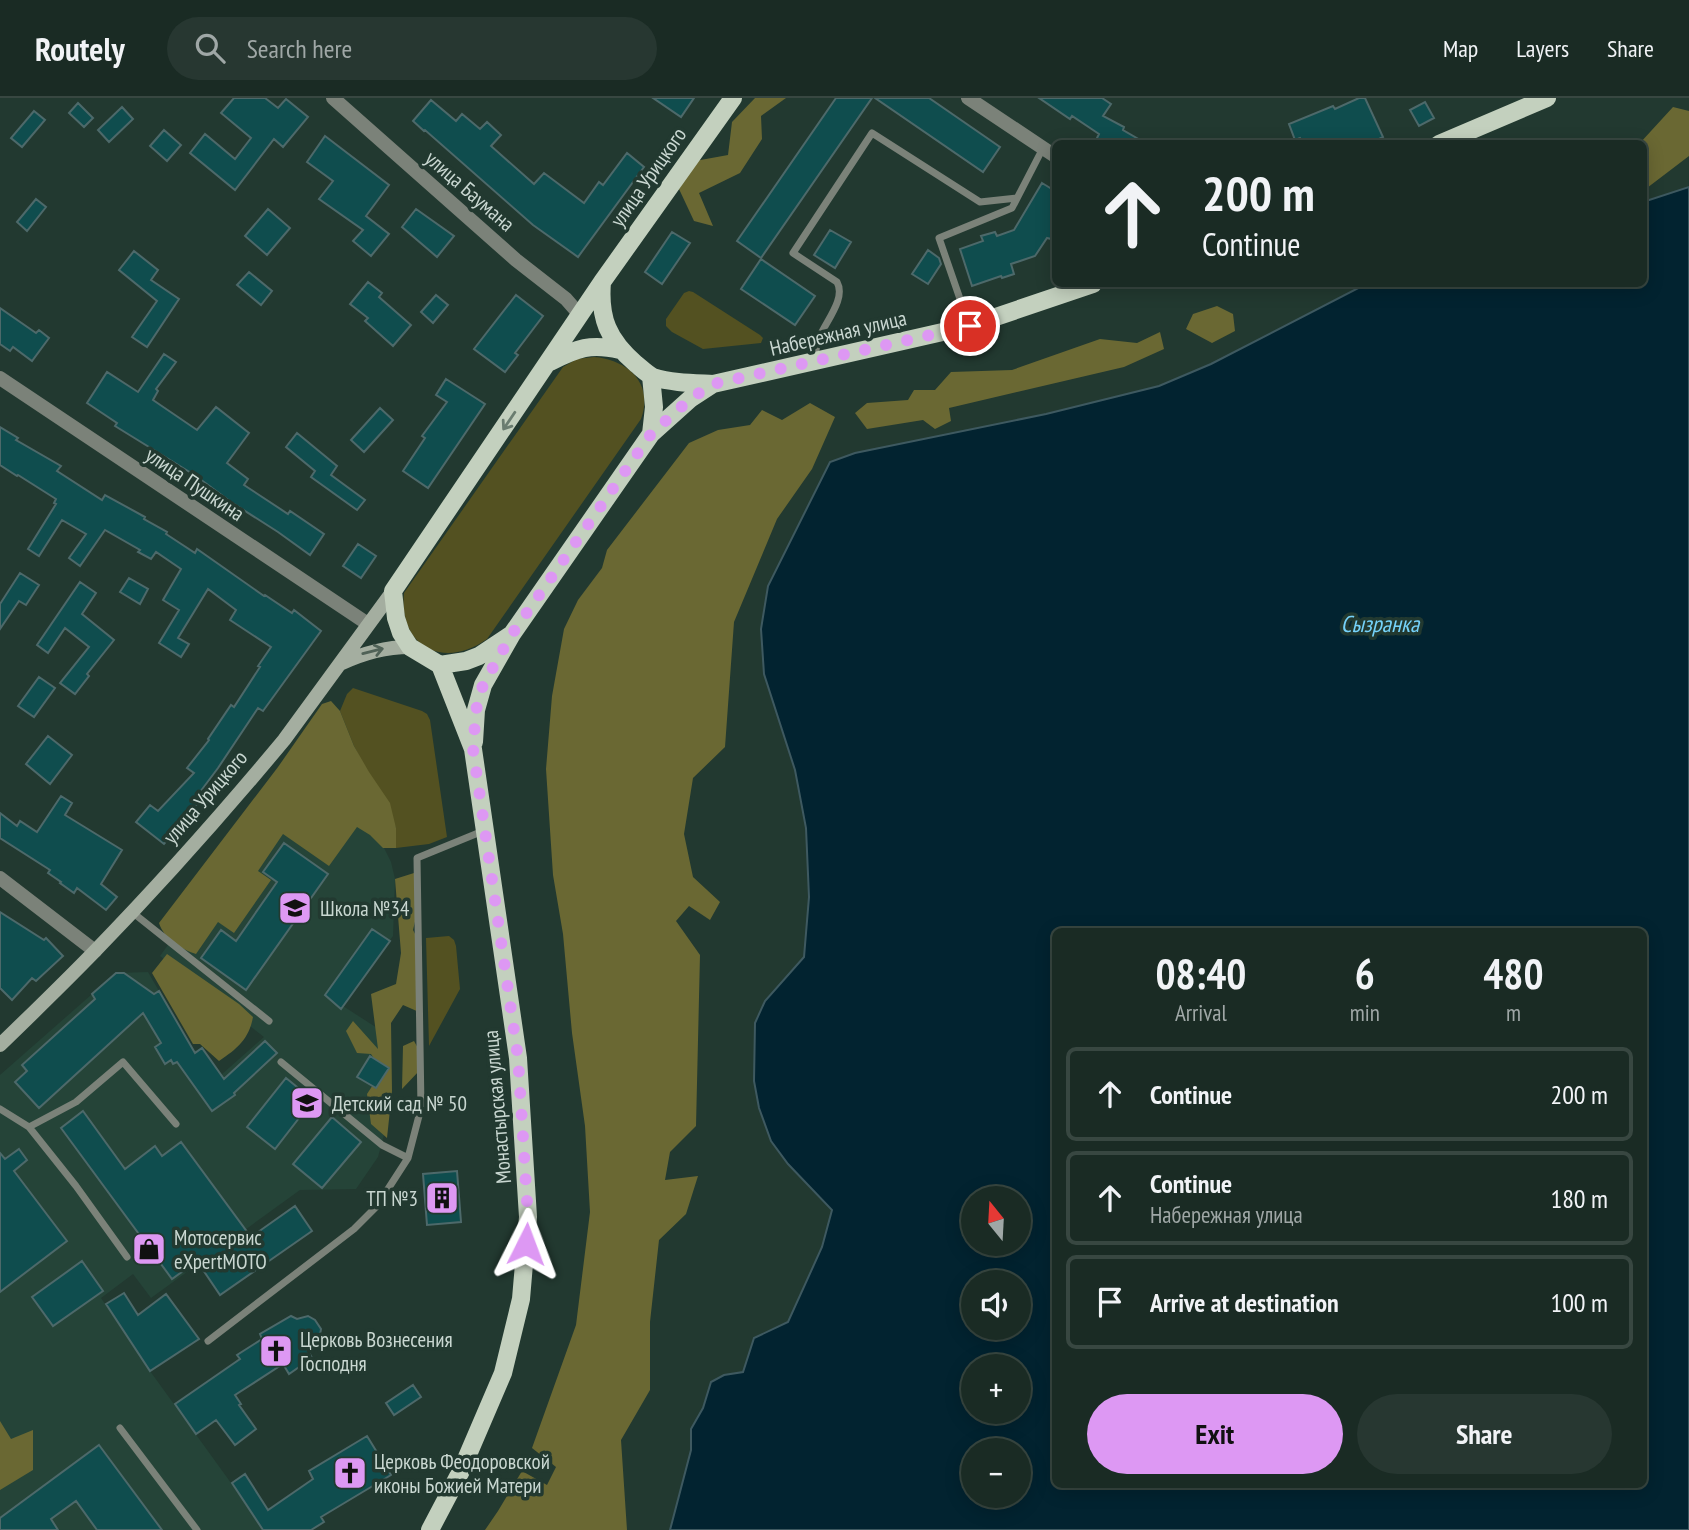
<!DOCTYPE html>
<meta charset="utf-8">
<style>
body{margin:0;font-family:"PT Sans Narrow",sans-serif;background:#273731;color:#f1f3f6;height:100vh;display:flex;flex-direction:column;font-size:26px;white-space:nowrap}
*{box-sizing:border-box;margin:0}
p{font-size:23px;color:#9fa7a6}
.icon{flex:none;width:38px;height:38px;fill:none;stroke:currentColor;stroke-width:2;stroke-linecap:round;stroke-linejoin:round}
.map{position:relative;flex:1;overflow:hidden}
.drawer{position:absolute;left:1052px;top:830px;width:595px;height:560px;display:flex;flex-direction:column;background:#1a2b24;border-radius:10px;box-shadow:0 4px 18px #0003,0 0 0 2px #384741}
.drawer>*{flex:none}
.banner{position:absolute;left:1052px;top:42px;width:595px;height:147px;border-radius:10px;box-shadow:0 4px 18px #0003,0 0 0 2px #384741;background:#1a2b24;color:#f1f3f6;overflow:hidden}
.needle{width:46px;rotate:342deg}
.fabs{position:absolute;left:961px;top:1088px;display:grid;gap:14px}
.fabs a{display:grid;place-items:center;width:70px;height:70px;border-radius:50%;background:#1a2b24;box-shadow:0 4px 18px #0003,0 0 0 2px #384741;font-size:35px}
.pin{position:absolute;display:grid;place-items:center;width:60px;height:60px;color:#fff;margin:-30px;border:4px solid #fff;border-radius:50%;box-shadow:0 2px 7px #0007}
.me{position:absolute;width:77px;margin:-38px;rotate:3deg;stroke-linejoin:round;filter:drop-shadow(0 0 5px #0008)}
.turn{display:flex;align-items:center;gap:24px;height:147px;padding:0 35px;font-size:32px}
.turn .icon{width:91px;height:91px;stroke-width:2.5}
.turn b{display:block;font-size:49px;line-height:60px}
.eta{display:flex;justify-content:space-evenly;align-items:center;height:119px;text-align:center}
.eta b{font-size:42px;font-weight:700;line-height:49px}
.cta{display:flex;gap:14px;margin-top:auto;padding:14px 35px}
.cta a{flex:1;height:80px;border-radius:42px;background:#dd98f3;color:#111;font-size:28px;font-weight:700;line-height:80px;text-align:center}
.cta a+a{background:#273731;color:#f1f3f6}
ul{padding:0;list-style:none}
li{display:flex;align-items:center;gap:21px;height:94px;margin:0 14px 10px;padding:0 21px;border:4px solid #384741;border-radius:10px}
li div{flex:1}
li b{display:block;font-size:26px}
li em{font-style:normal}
header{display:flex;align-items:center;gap:42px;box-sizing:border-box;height:98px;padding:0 35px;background:#1a2b24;border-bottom:2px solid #384741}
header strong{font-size:33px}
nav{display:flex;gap:38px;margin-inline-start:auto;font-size:24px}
.search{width:490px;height:63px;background:#273731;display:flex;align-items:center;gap:18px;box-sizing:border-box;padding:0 24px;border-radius:38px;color:#9fa7a6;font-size:26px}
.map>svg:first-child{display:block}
.built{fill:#254438}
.green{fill:#535121}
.forest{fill:#6a6833}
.water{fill:#022330;stroke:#3e5960;stroke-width:2;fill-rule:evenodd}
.building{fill:#0f4d4e;stroke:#4d696a;stroke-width:2}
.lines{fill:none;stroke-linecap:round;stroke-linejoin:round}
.service{stroke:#7b8279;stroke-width:7}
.minor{stroke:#7b8279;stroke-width:14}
.secondary{stroke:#a4aea0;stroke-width:14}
.primary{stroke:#c3d0be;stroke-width:18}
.oneway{stroke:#6a7d70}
.oneway2{stroke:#506257}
.route{stroke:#dd98f3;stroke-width:12;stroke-dasharray:0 21.6}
.labels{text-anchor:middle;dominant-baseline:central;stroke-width:7;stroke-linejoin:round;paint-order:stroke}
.street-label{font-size:21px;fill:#c9d7d1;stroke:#223930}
.poi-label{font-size:21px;fill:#c9d7d1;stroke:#223930;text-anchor:start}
.water-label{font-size:23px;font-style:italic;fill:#75d2f9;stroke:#223930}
</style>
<header>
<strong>Routely</strong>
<div class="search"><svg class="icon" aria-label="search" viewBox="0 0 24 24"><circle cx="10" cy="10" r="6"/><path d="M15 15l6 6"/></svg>Search here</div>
<nav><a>Map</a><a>Layers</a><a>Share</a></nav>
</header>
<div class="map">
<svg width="1689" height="1432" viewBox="0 0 1689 1432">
<rect width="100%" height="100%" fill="#223930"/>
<!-- built -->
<path class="built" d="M 285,683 L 367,734 L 382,746 L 391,764 L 395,781 L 393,838 L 343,908 L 388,937 L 385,1033 L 378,1059 L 356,1091 L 300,1092 L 151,1200 L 133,1176 L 101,1200 L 150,1273 L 265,1432 L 0,1432 L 0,977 L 116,875 L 148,874 L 194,953 L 202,950 L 221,977 L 264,939 L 160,858 Z"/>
<!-- green -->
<path class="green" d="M 689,193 L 693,194 L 760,237 L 763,240 L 761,245 L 703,251 L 672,234 L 666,228 L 666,221 L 684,195 Z
M 594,259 C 628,262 654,285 641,321 L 487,541 C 444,572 398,549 404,495 L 563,269 L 577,261 Z
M 353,590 L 422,613 L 427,616 L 430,622 L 447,739 L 429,746 L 396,750 L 396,730 L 354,648 L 340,613 L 347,596 Z
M 449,838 L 454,842 L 456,848 L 460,891 L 429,948 L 426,840 Z"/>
<!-- forest -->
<path class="forest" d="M 755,0 L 786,0 L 761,18 L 762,41 L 740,75 L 699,95 L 713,128 L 694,123 L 679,91 L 695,63 L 728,57 L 732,24 Z
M 1673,9 L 1689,13 L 1689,58 L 1643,93 L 1643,46 L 1640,45 Z
M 1217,208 L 1233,216 L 1235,233 L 1212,245 L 1186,231 L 1193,216 Z
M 1160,234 L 1164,251 L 1124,269 L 949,310 L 951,323 L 935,331 L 923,322 L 867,331 L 855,315 L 867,305 L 908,302 L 914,292 L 935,292 L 951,274 L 1012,272 L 1100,241 L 1137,245 Z
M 810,305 L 835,319 L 812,371 L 777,421 L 734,524 L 725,649 L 693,680 L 684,736 L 693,779 L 720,804 L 710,822 L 689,808 L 676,823 L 700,857 L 696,1028 L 670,1054 L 665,1082 L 698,1078 L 686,1116 L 659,1142 L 650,1224 L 650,1292 L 621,1342 L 627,1432 L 485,1432 L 498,1413 L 522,1373 L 547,1387 L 556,1369 L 532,1350 L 576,1227 L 590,1114 L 585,1028 L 572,935 L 563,836 L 553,777 L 546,671 L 552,598 L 564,531 L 578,502 L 602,470 L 607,452 L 689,345 L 718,332 L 750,327 L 762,312 L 782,322 Z
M 331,603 L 340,613 L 354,648 L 369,674 L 390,705 L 396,730 L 396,750 L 383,750 L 370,737 L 357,729 L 329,768 L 283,736 L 258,773 L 271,782 L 234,835 L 218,824 L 196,856 C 181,851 164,841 159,825 L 278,669 L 322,606 Z
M 414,775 L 421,799 L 413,832 L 422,849 L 419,914 L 403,907 L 391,925 L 392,993 L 387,1040 L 371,1026 L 367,996 L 382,973 L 371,956 L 357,955 L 346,933 L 353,923 L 378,951 L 371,896 L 396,886 L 401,855 L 395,781 Z
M 167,856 L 239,906 L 253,919 C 249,941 237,951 219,963 L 200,946 L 193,946 L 152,875 Z
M 414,943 L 419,952 L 419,973 L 402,991 L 403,948 Z
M 0,1323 L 11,1341 L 33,1332 L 33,1372 L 0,1392 Z"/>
<!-- water -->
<path class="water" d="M 1689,89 L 1689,1432 L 670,1432 L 691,1352 L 691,1331 L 703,1310 L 711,1284 L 724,1277 L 743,1274 L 754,1240 L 788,1224 L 822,1149 L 832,1112 L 788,1066 L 771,1043 L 759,1010 L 754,983 L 755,925 L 765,903 L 804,859 L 809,799 L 806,730 L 795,672 L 764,576 L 761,531 L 768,488 L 830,364 L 855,355 L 1046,316 L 1159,288 L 1211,266 L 1366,186 L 1643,186 L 1643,104 ZM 1055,833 L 1643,833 L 1643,1386 L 1055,1386 ZM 973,1101 L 1018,1101 L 1018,1146 L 973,1146 ZM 973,1185 L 1018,1185 L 1018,1230 L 973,1230 ZM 973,1269 L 1018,1269 L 1018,1314 L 973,1314 ZM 973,1353 L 1018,1353 L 1018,1398 L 973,1398 Z"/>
<!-- building -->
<path class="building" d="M 234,0 L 265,0 L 278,10 L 286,1 L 308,19 L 283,49 L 274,41 L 235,92 L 190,55 L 205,36 L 235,61 L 251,40 L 221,15 Z
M 653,0 L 694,0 L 681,19 Z
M 836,0 L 872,0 L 761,160 L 737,143 Z
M 875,0 L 929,0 L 1000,49 L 983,74 Z
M 1039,0 L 1102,0 L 1111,6 L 1103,18 L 1124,29 L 1123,32 L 1147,46 L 1104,46 L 1096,42 L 1099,36 L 1072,18 L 1070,21 Z
M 1359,0 L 1365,0 L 1383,39 L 1369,46 L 1303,46 L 1300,40 L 1295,42 L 1289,26 L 1333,8 L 1335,11 Z
M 431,2 L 456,23 L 462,16 L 480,31 L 487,24 L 501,37 L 491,48 L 534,86 L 544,75 L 584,105 L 599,84 L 603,87 L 627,55 L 644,69 L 578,159 L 533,127 L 425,32 L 424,33 L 413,23 Z
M 1425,4 L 1434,20 L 1419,28 L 1410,12 Z
M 78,5 L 93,20 L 84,29 L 69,15 Z
M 122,9 L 133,21 L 109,44 L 98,32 Z
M 34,13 L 45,22 L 22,49 L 11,40 Z
M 164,32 L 181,47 L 167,63 L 150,48 Z
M 325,38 L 389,87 L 366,118 L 389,136 L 371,158 L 353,143 L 363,132 L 319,101 L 333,83 L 307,64 Z
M 1042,85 L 1055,93 L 1055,142 L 1047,140 L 1035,158 L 1011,166 L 1014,176 L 1002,180 L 1001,178 L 972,188 L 960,151 L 983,143 L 981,138 L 995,134 L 997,138 L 1014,132 Z
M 36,101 L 46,109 L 27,133 L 17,124 Z
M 268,111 L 290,130 L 267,157 L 245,138 Z
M 416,111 L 454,138 L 437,159 L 402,129 Z
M 830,132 L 851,144 L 835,170 L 814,157 Z
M 672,134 L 690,145 L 662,186 L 645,174 Z
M 928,152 L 939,160 L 941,166 L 928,186 L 912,176 Z
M 134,153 L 158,172 L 151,182 L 179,201 L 147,249 L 132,239 L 157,203 L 119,172 Z
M 761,161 L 815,198 L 795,227 L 741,191 Z
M 249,174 L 272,193 L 261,207 L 237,187 Z
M 368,184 L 382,195 L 379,199 L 411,227 L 393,248 L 365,223 L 368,220 L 350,206 Z
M 436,197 L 448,207 L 433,225 L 421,214 Z
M 516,197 L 543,218 L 515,255 L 518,257 L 505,274 L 474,251 Z
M 0,210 L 36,235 L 39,232 L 49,240 L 32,263 L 13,249 L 10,253 L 0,246 Z
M 164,256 L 176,264 L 156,291 L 158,293 L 153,302 L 197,332 L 216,309 L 249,335 L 227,365 L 248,381 L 244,387 L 288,416 L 290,413 L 324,436 L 310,457 L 278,434 L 231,404 L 196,378 L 115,328 L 117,325 L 87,305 L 107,274 L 138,294 Z
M 446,281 L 485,306 L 428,390 L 403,373 L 425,340 L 422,338 L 447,304 L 436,297 Z
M 380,310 L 393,322 L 364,354 L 351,342 Z
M 0,329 L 18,340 L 16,342 L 61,368 L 57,373 L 102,402 L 105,397 L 145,419 L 144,421 L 167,434 L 166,436 L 195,455 L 197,451 L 264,498 L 265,497 L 292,515 L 294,512 L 321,533 L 263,613 L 258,610 L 218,670 L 194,702 L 198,705 L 176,728 L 178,730 L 164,746 L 136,724 L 150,707 L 158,713 L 194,675 L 187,670 L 209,642 L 208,641 L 231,607 L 234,609 L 260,569 L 258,568 L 271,549 L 230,522 L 236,512 L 208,491 L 178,540 L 189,546 L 181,559 L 159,545 L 179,512 L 163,502 L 181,471 L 156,454 L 151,461 L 138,454 L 140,452 L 105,432 L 80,468 L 69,460 L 86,436 L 62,422 L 39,458 L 28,451 L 56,406 L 54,405 L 56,401 L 18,377 L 17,378 L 0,367 Z
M 297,335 L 337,368 L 331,377 L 365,402 L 357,412 L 311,379 L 315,373 L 286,349 Z
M 358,446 L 376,458 L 361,480 L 343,468 Z
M 20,475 L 39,487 L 26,507 L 19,503 L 0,531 L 0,506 Z
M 129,480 L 148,491 L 140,506 L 120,494 Z
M 80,484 L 96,495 L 82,516 L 114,542 L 87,576 L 89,578 L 75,596 L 60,585 L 89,549 L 65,530 L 48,555 L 37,547 Z
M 39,579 L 55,590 L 34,619 L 18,608 Z
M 48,638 L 72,657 L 50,686 L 26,666 Z
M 61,698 L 72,705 L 65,717 L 122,752 L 101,786 L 117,799 L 106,812 L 77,790 L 74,795 L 60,785 L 61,784 L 48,775 L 50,772 L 0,740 L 0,715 L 17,728 L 20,723 L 37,734 Z
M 284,745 L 328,776 L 246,892 L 201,860 L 221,832 L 236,843 L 277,784 L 263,774 Z
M 0,814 L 44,842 L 46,840 L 63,858 L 36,883 L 32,880 L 12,902 L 0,890 Z
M 372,831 L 390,843 L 341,911 L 325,897 Z
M 116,875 L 124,875 L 154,896 L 159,893 L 195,955 L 202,950 L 224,981 L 265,943 L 277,955 L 234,995 L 235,997 L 212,1013 L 177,964 L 173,966 L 171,962 L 165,966 L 155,949 L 161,945 L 143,915 L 39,1010 L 15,984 L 27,973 L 22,967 L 95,901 L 92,896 Z
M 370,958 L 389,970 L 376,990 L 357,979 Z
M 286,980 L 313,1002 L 275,1051 L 247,1029 Z
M 83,1013 L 125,1071 L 155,1048 L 162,1058 L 181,1044 L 251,1139 L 295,1108 L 312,1133 L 220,1197 L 197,1163 L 172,1181 L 61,1030 Z
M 332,1019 L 361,1044 L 322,1090 L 293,1066 Z
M 19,1051 L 27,1062 L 14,1073 L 67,1143 L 0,1194 L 0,1055 L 5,1061 Z
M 457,1073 L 461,1124 L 427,1127 L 423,1076 Z
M 82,1163 L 103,1193 L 53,1228 L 32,1199 Z
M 124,1195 L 138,1217 L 166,1196 L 199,1241 L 150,1273 L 106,1206 Z
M 291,1218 L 297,1221 L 308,1218 L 315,1222 L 321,1231 L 320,1237 L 316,1243 L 306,1249 L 312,1260 L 289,1276 L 283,1266 L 235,1297 L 241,1306 L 239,1307 L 256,1331 L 235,1347 L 216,1322 L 196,1336 L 175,1306 L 240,1261 L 237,1257 L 262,1241 L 260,1236 Z
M 413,1287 L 421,1299 L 394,1317 L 386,1305 Z
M 367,1338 L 391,1377 L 321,1419 L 324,1424 L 311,1432 L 263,1432 L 232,1385 L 245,1376 L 268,1412 L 313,1381 L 309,1373 Z
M 99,1347 L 162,1432 L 97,1432 L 76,1403 L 51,1421 L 58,1432 L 0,1432 L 0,1420 Z"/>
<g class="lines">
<!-- service -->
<path class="service" d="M 969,227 L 939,140 L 1012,110 L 1043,50
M 814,260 C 816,253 817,245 820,238 C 827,222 846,200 837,184 L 793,155 L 872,35 L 980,104 L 1017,100
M 132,814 L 269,923
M 281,964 L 382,1047 L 408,1060
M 0,1011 L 29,1029 L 76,1088 L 127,1159
M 29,1029 L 76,1004 L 123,964 L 176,1026
M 208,1243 L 354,1131 L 377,1108 L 408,1060 L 421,1010 L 417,760 L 483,733
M 120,1330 L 197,1432"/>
<!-- minor -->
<path class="minor" d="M 333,0 L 516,162 L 566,201 L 580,217
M 968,0 L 1055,58
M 0,280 L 368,526
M 0,780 L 95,853"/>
<!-- secondary -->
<path class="secondary" d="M 340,566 C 363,555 384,549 410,549
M 0,947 C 32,916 64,885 95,853 C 161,785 224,714 284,642 L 393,493"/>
<!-- primary -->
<path class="primary" d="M 1439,46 L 1547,0
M 602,184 C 599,220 608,242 636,266 C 641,270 647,276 653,279 C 672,285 693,285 713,286 L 969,228 L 1093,186
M 550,264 C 577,250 591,245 620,252
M 651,336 L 654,309 L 651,278
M 512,536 L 479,558 L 466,563 L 440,567 L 410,549 L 401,535 L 396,520 L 393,493 L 602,184 L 733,0
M 474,644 L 476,612 L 483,587 L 512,536 L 651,336 L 690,301 L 713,286
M 430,1432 L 461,1373 L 503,1275 L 521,1201 L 528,1119 L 518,960 L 473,651 L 440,567"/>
</g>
<!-- one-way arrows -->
<defs><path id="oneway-shaft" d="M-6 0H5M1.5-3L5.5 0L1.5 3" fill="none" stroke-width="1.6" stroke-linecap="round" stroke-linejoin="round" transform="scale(1.75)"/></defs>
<use class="oneway" href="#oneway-shaft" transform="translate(509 323) rotate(124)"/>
<use class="oneway2" href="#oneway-shaft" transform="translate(373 553) rotate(-14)"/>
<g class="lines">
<!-- route -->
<path class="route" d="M 526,1146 L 528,1119 L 518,960 L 473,651 L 476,612 L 483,587 L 512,536 L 651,336 L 690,301 L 713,286 L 970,228"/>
</g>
<!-- icons -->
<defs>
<symbol id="school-square" viewBox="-11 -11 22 22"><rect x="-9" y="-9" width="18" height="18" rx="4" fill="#dd98f3" stroke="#223930"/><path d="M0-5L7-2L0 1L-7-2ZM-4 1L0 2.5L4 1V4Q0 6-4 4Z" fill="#111"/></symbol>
<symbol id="building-square" viewBox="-11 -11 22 22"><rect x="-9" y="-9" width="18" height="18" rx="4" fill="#dd98f3" stroke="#223930"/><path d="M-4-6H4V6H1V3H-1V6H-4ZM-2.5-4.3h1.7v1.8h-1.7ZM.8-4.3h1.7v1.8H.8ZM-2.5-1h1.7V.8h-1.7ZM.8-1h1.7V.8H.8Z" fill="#111"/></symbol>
<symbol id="shop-square" viewBox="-11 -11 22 22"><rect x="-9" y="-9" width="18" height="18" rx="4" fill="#dd98f3" stroke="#223930"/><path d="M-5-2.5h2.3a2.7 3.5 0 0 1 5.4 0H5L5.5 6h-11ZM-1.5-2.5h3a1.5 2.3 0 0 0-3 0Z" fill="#111"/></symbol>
<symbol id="church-square" viewBox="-11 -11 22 22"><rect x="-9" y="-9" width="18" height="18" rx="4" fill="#dd98f3" stroke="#223930"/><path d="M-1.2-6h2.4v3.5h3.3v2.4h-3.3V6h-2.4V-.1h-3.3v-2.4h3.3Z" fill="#111"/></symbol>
</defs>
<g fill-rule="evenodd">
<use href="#school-square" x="276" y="791" width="38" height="38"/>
<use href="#school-square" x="288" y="986" width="38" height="38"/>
<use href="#building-square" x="423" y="1081" width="38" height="38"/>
<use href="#shop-square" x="130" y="1132" width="38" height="38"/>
<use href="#church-square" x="257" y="1234" width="38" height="38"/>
<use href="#church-square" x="331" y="1356" width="38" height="38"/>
</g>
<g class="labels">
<!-- street labels -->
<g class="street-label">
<text transform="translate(648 79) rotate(-55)">улица Урицкого</text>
<text transform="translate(470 93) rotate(41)">улица Баумана</text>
<text transform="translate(838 235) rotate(-13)">Набережная улица</text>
<text transform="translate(195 386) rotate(34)">улица Пушкина</text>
<text transform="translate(205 699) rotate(-49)">улица Урицкого</text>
<text transform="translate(497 1009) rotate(-95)">Монастырская улица</text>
</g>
<!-- poi labels -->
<g class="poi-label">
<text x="320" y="810">Школа №34</text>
<text x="332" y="1005">Детский сад № 50</text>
<text x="418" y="1100" text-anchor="end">ТП №3</text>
<text x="174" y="1139">Мотосервис<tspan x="174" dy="24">eXpertMOTO</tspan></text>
<text x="300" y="1241">Церковь Вознесения<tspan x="300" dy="24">Господня</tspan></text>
<text x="374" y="1363">Церковь Феодоровской<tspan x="374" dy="24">иконы Божией Матери</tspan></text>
</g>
<!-- water labels -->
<g class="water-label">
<text x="1380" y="525">Сызранка</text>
</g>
</g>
</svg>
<div class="fabs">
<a><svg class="needle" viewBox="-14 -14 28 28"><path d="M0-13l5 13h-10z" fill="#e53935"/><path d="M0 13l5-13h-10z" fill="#9fa7a6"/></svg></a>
<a><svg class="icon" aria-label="sound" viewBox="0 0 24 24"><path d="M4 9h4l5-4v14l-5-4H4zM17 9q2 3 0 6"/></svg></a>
<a>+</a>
<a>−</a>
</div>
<div class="pin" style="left:970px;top:228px;background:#d93025"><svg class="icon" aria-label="arrive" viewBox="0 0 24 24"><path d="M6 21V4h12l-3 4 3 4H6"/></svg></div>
<svg class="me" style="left:526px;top:1146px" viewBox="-20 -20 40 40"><path d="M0-17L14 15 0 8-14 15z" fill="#dd98f3" stroke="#fff" stroke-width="4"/></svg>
<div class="banner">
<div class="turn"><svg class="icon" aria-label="ahead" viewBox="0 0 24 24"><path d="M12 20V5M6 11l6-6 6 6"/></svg><div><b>200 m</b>Continue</div></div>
</div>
<section class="drawer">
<div class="eta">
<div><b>08:40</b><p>Arrival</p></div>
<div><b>6</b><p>min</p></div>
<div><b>480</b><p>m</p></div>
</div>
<ul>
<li><svg class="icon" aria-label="ahead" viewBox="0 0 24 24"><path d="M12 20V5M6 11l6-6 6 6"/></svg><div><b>Continue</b></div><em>200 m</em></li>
<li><svg class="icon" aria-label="ahead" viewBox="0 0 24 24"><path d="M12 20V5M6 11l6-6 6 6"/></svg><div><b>Continue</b><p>Набережная улица</p></div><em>180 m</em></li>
<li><svg class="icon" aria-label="arrive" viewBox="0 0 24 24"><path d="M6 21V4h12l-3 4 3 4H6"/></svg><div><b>Arrive at destination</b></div><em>100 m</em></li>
</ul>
<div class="cta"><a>Exit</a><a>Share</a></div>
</section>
</div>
